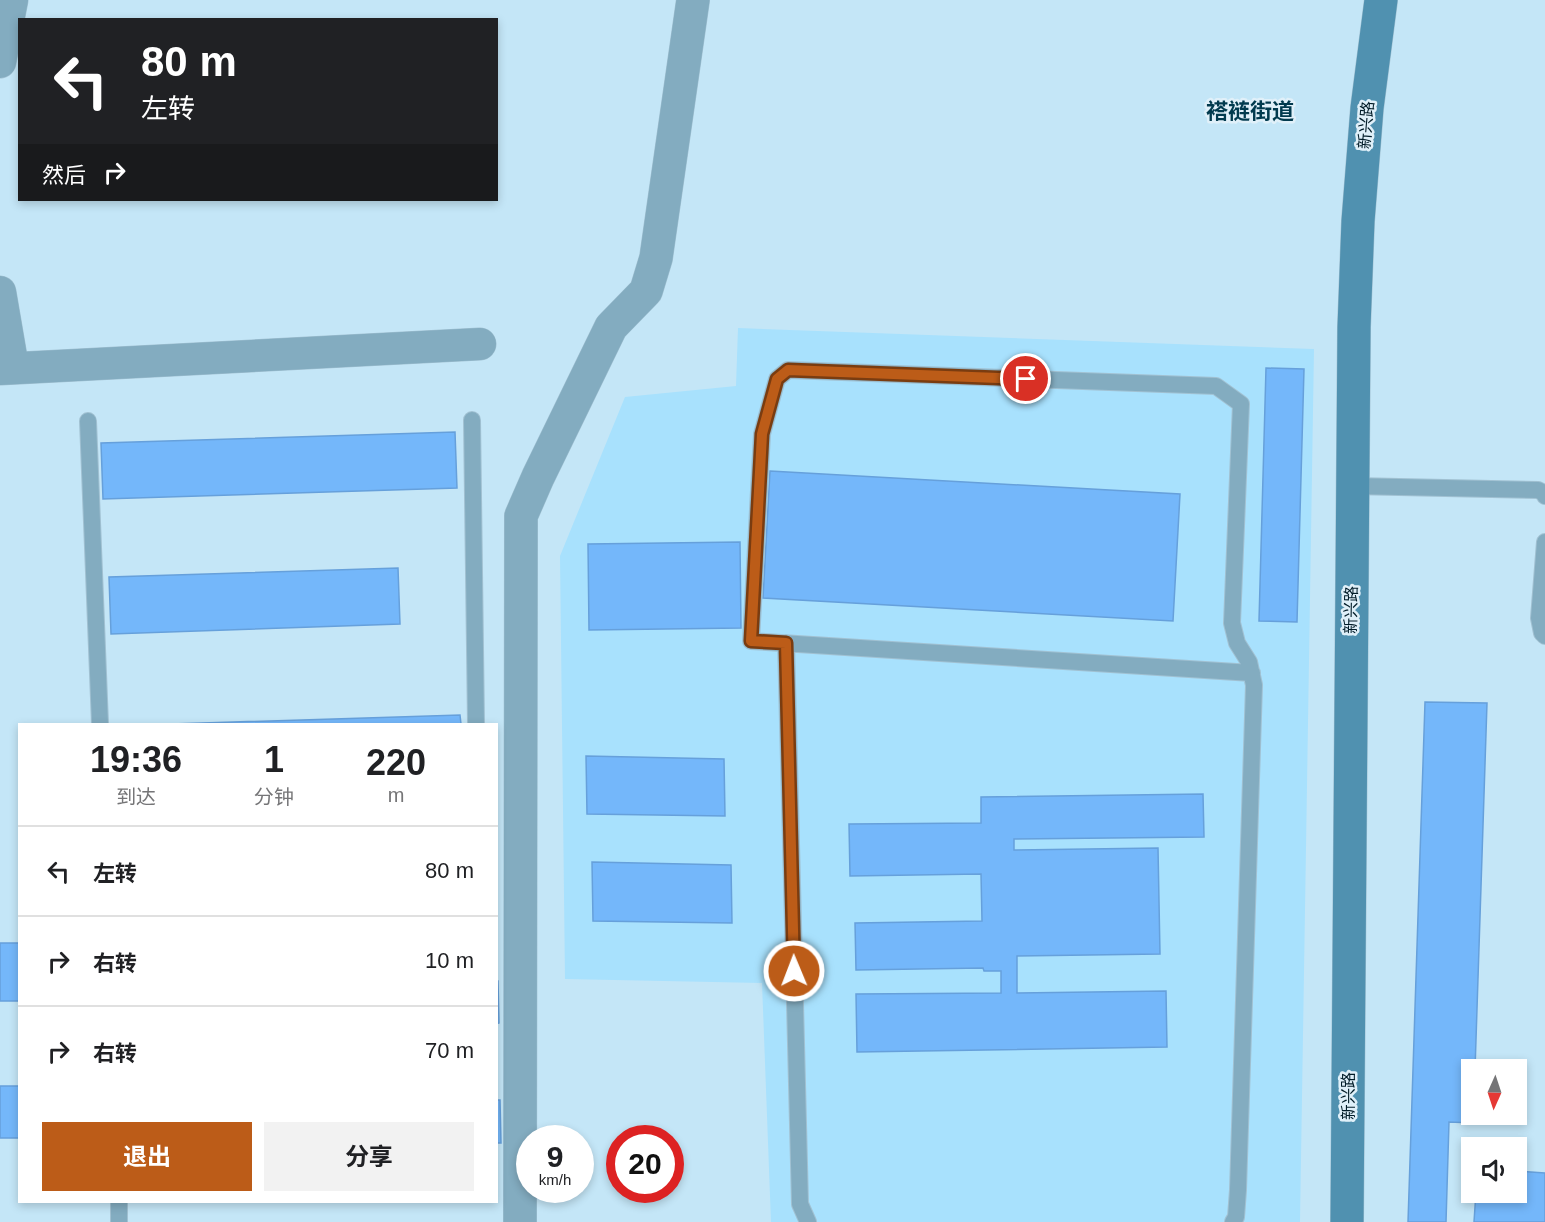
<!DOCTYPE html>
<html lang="zh">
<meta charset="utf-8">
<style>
body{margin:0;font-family:Helvetica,"Noto Sans SC",sans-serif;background:#f2f2f2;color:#202124;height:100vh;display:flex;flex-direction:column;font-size:22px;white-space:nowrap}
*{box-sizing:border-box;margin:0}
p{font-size:20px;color:#757577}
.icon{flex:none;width:33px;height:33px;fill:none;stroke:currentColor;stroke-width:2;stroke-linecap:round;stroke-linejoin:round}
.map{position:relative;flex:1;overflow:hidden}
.side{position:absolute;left:18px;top:723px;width:480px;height:480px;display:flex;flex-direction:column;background:#fff;border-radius:0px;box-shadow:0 3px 9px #0003}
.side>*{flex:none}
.hud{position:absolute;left:18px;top:18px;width:480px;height:183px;border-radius:0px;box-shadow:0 3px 9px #0003;background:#202124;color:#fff;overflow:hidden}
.needle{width:39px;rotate:183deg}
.fabs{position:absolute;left:1461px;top:1059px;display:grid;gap:12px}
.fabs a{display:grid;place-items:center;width:66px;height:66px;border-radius:0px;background:#fff;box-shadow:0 3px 9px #0003;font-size:30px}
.speed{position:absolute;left:516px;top:1125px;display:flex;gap:12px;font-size:30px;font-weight:700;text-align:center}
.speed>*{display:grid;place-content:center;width:78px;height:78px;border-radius:50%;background:#fff;box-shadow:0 3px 9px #0003;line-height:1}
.speed small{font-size:15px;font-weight:400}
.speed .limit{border:9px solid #d22;background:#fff;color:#111}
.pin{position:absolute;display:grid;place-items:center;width:51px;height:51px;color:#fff;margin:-26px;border:3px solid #fff;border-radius:50%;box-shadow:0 2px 6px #0007}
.me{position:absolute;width:66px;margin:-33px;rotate:359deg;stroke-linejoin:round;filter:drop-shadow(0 0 4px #0008)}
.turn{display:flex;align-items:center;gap:21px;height:126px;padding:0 24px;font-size:27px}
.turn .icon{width:78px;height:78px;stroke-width:2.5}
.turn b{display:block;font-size:42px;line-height:51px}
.then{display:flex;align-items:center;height:57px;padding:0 24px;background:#0003;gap:12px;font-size:22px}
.eta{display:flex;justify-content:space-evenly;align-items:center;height:102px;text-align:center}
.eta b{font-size:36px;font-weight:700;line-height:42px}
.primary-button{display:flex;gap:12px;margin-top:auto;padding:12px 24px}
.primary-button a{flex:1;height:69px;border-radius:0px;background:#bc5c18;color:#fff;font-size:24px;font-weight:700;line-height:69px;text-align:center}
.primary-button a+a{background:#f2f2f2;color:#202124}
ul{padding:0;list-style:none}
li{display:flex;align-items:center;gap:18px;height:90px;padding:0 24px;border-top:2px solid #e0e0e0}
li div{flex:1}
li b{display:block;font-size:22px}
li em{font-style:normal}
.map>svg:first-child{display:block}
.built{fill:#a8e1fd}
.building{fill:#74b7fa;stroke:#66a0db;stroke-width:1.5}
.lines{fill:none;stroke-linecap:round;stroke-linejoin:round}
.service-casing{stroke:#a1c1d2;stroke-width:18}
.minor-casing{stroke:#a1c1d2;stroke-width:33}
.tertiary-casing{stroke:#a1c1d2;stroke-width:34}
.secondary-casing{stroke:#a1c1d2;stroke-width:34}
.service{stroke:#83acc0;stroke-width:16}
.minor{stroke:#83acc0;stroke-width:32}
.tertiary{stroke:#83acc0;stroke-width:33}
.secondary{stroke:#5091b0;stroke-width:33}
.route-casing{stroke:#7a3c10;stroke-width:15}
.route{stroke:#bc5c18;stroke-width:10}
.labels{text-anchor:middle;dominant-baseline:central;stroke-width:5;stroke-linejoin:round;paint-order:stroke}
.street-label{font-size:16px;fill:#001b27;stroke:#e0f0f9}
.district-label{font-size:22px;font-weight:bold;fill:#013a4e;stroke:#e0f0f9}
</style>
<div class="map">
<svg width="1545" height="1222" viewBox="0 0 1545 1222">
<rect width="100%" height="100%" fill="#c4e6f7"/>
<!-- built -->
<path class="built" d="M 738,328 L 1314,349 L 1300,1222 L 771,1222 L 762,983 L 565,979 L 560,556 L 625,397 L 736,386 Z"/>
<!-- building -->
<path class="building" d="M 1266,368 L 1304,369 L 1297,622 L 1259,621 Z
M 455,432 L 457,488 L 103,499 L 101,443 Z
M 770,471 L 1180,494 L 1173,621 L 763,598 Z
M 740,542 L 741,628 L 589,630 L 588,544 Z
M 398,568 L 400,624 L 111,634 L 109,577 Z
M 1425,702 L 1487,703 L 1475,1070 L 1472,1070 L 1472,1114 L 1473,1114 L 1473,1123 L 1449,1122 L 1446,1222 L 1408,1222 Z
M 460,715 L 461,724 L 171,724 Z
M 586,756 L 724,759 L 725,816 L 587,814 Z
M 1203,794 L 1204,837 L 1014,839 L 1014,850 L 1158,848 L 1160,954 L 1017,956 L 1017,993 L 1166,991 L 1167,1047 L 857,1052 L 856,994 L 1001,993 L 1001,971 L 984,971 L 983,968 L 856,970 L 855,923 L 982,921 L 981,874 L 850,876 L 849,824 L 981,823 L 981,797 Z
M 592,862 L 731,865 L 732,923 L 593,921 Z
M 0,943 L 20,943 L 20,1001 L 0,1001 Z
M 496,981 L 498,981 L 499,1023 L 496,1024 Z
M 0,1086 L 20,1086 L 20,1138 L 0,1138 Z
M 496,1100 L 500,1100 L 501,1143 L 496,1143 Z
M 1516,1171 L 1545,1173 L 1545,1222 L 1474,1222 L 1476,1192 L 1516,1192 Z"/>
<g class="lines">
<defs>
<path id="service" d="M 472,420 L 476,724
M 88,421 L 100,724
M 1353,486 L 1538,490 L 1544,493 L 1545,496
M 1545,542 L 1539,618 L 1542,633 L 1545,636
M 786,643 L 800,1204 L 808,1222
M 119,1202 L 119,1222
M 1233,1222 L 1236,1217 L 1238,1190 L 1254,685 L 1249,662 L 1237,643 L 1232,623 L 1241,404 L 1216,386 L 788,370 L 777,379 L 762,434 L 751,641 L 1252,673"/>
<path id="minor" d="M 0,62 L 12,0
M 0,292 L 13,368
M 0,369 L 480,344"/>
<path id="tertiary" d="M 520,1222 L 521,516 L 538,477 L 611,327 L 646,291 L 656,258 L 693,0"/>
<path id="secondary" d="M 1347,1222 L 1354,327 L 1358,221 L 1367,108 L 1381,0"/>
</defs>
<!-- service casing -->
<use href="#service" class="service-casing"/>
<!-- minor casing -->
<use href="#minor" class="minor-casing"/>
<!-- tertiary casing -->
<use href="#tertiary" class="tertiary-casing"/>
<!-- secondary casing -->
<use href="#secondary" class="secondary-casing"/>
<!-- service -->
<use href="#service" class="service"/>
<!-- minor -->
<use href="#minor" class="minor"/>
<!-- tertiary -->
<use href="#tertiary" class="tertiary"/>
<!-- secondary -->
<use href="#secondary" class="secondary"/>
</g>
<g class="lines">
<defs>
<path id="route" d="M 794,971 L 786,643 L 751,641 L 762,434 L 777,379 L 788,370 L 1026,379"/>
</defs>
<!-- route casing -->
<use href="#route" class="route-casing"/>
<!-- route -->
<use href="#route" class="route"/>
</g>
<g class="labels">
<!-- street labels -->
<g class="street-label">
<text transform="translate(1366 125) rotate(-85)">新兴路</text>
<text transform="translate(1351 610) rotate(-89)">新兴路</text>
<text transform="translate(1348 1096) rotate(-90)">新兴路</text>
</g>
<!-- district labels -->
<g class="district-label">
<text x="1250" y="111">褡裢街道</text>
</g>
</g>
</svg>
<div class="fabs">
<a><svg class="needle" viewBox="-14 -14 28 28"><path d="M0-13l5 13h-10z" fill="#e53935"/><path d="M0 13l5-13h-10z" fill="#757577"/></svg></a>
<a><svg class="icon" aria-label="sound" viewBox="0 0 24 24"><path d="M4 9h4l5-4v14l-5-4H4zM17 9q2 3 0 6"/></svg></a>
</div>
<div class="speed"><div>9<small>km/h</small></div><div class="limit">20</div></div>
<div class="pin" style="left:1026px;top:379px;background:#d93025"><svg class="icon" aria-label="arrive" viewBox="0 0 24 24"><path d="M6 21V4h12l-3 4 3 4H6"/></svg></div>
<svg class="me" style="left:794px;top:971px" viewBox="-20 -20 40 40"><circle r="17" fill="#bc5c18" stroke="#fff" stroke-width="3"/><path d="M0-11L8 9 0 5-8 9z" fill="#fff"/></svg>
<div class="hud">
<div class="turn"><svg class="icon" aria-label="left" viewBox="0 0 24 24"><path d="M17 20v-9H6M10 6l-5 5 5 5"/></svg><div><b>80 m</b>左转</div></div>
<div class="then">然后<svg class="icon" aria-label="right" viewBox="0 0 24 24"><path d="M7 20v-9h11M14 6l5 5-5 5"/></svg></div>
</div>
<section class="side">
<div class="eta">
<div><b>19:36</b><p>到达</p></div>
<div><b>1</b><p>分钟</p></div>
<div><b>220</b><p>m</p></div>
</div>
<ul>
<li><svg class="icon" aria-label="left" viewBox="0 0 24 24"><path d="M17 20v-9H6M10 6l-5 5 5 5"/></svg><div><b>左转</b></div><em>80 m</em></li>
<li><svg class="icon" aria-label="right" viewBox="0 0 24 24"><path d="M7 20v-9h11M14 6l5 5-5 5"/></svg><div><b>右转</b></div><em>10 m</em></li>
<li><svg class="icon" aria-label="right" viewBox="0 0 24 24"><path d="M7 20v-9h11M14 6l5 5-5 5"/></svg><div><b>右转</b></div><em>70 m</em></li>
</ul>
<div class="primary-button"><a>退出</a><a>分享</a></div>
</section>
</div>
